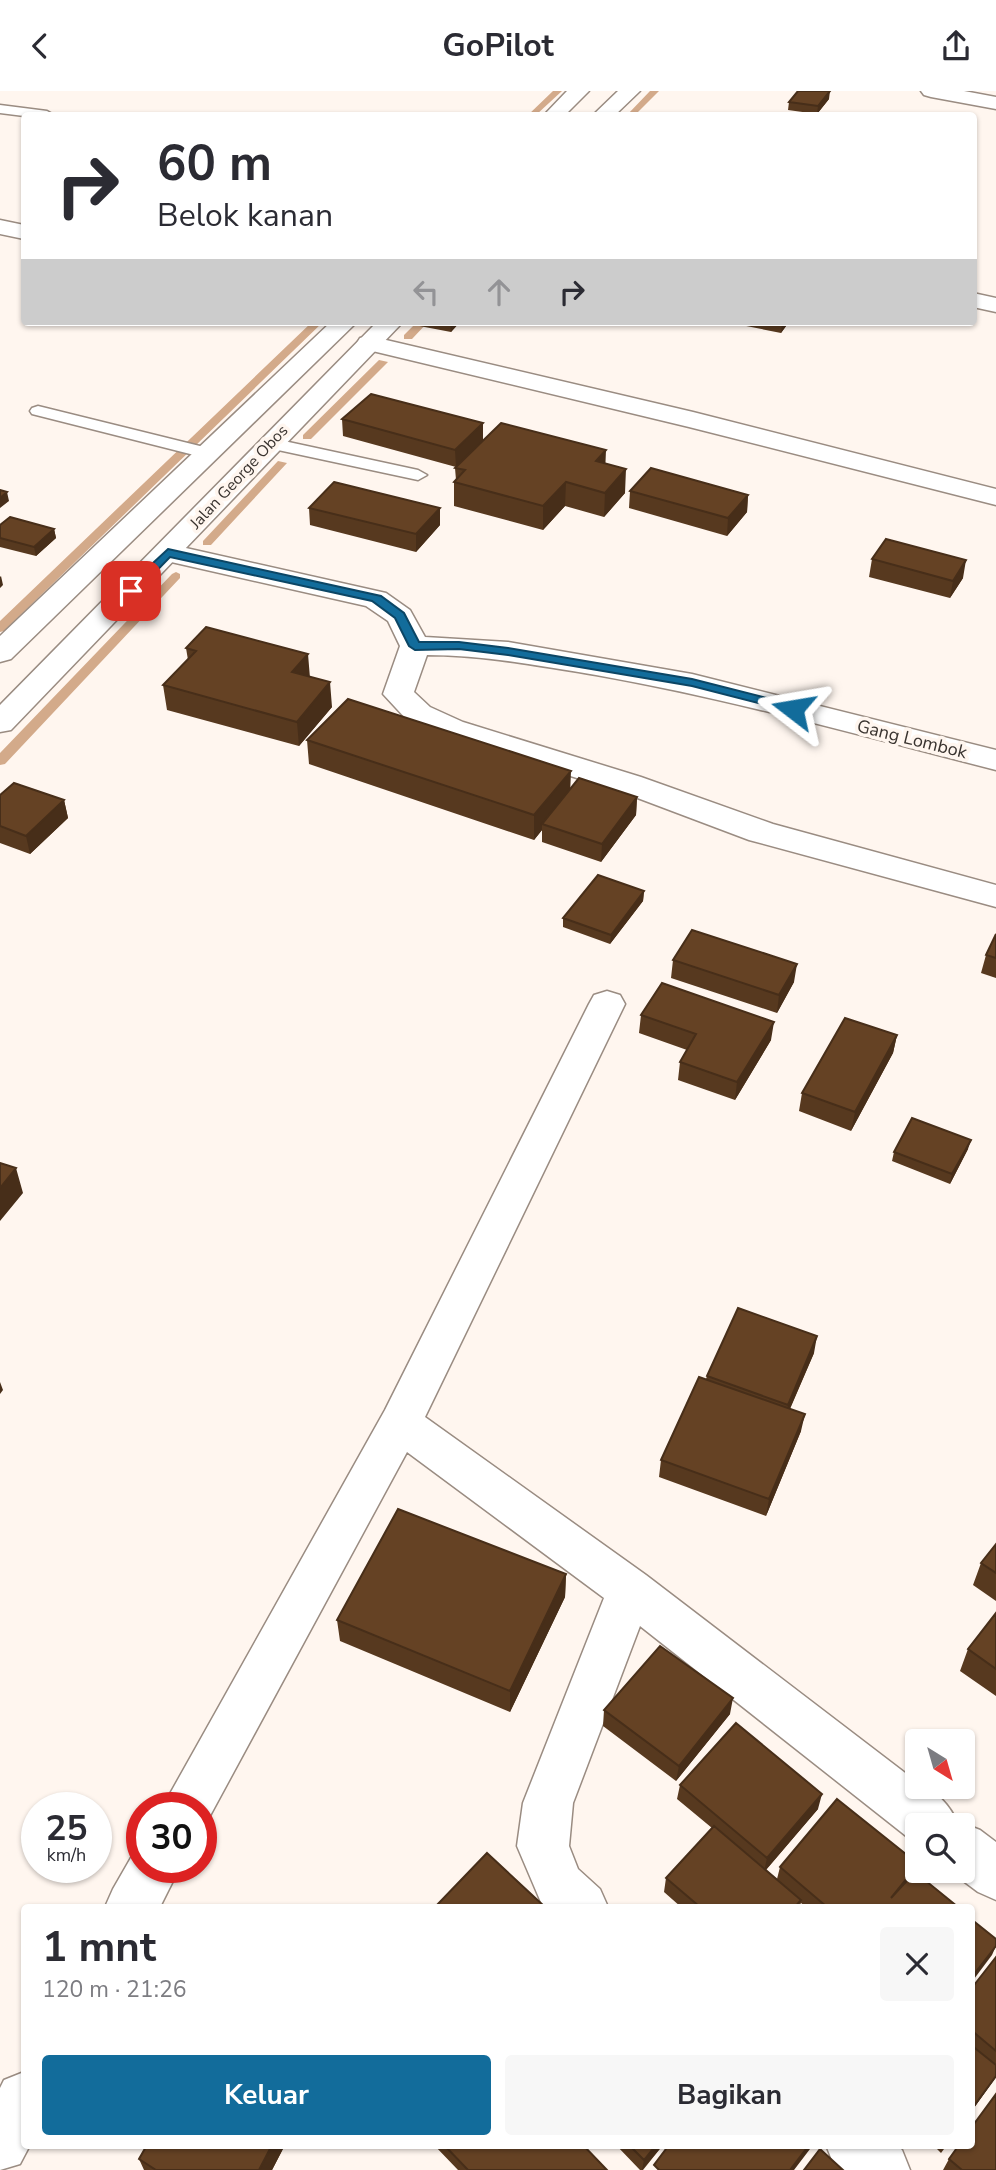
<!DOCTYPE html>
<html lang="id">
<meta charset="utf-8">
<style>
body{margin:0;font-family:"Nunito Sans",sans-serif;background:#f7f7f7;color:#2b2b33;height:100vh;display:flex;flex-direction:column;font-size:26px;white-space:nowrap}
*{box-sizing:border-box;margin:0}
p{font-size:23px;color:#7c7c81}
.icon{flex:none;width:38px;height:38px;fill:none;stroke:currentColor;stroke-width:2;stroke-linecap:round;stroke-linejoin:round}
.map{position:relative;flex:1;overflow:hidden}
.panel{position:absolute;left:21px;top:1813px;width:954px;height:245px;display:flex;flex-direction:column;background:#fff;border-radius:7px;box-shadow:0 2px 5px #0004}
.panel>*{flex:none}
.hud{position:absolute;left:21px;top:21px;width:956px;height:214px;border-radius:7px;box-shadow:0 2px 5px #0004;background:#fff;color:#2b2b33;overflow:hidden}
.needle{width:46px;rotate:143deg}
.controls{position:absolute;left:905px;top:1638px;display:grid;gap:14px}
.controls a{display:grid;place-items:center;width:70px;height:70px;border-radius:7px;background:#fff;box-shadow:0 2px 5px #0004;font-size:35px}
.speed{position:absolute;left:21px;top:1701px;display:flex;gap:14px;font-size:35px;font-weight:700;text-align:center}
.speed>*{display:grid;place-content:center;width:91px;height:91px;border-radius:50%;background:#fff;box-shadow:0 2px 5px #0004;line-height:1}
.speed small{font-size:18px;font-weight:400}
.speed .limit{border:10px solid #d22;background:#fff;color:#111}
.pin{position:absolute;display:grid;place-items:center;width:60px;height:60px;color:#fff;margin:-30px;border-radius:14px;box-shadow:0 4px 10px #0006}
.me{position:absolute;width:77px;margin:-38px;rotate:284deg;stroke-linejoin:round;filter:drop-shadow(0 0 5px #0008)}
.turn{display:flex;align-items:center;gap:24px;height:147px;padding:0 21px;font-size:32px}
.turn .icon{width:91px;height:91px;stroke-width:2.5}
.turn b{display:block;font-size:49px;line-height:60px}
.lanes{display:flex;align-items:center;height:66px;padding:0 21px;background:#0003;justify-content:center;gap:35px;direction:ltr}
.lanes .off{opacity:.35}
.round{display:grid;place-items:center;flex:none;width:74px;height:74px;border-radius:7px;background:#f7f7f7}
.overview{display:flex;align-items:center;justify-content:space-between;height:119px;padding:0 21px}
h1{font-size:42px;font-weight:700;line-height:52px}
.action{display:flex;gap:14px;margin-top:auto;padding:14px 21px}
.action a{flex:1;height:80px;border-radius:7px;background:#126c9b;color:#fff;font-size:28px;font-weight:700;line-height:80px;text-align:center}
.action a+a{background:#f7f7f7;color:#2b2b33}
header{display:flex;justify-content:space-between;align-items:center;height:91px;padding:0 21px;background:#fff;font-size:32px;font-weight:700}
.map>svg:first-child{display:block}
.lines{fill:none;stroke-linecap:round;stroke-linejoin:round}
.stream{fill:#d3aa8a;fill-rule:evenodd}
.lane-casing{stroke:#9a8c82;stroke-width:3}
.street-casing{stroke:#9a8c82;stroke-width:3}
.primary-casing{stroke:#9a8c82;stroke-width:3}
.lane{fill:#fff;fill-rule:evenodd}
.street{fill:#fff;fill-rule:evenodd}
.primary{fill:#fff;fill-rule:evenodd}
.wall{fill:#57391f}
.shaded-wall{fill:#472e19}
.building{fill:#654224;stroke:#472e19;stroke-width:2}
.route{fill:#126c9b;stroke:#0c4665;stroke-width:2}
.labels{text-anchor:middle;dominant-baseline:central;stroke-width:7;stroke-linejoin:round;paint-order:stroke}
.far-street-label{font-size:16px;fill:#39332f;stroke:#fff6ef}
.street-label{font-size:18px;fill:#39332f;stroke:#fff6ef}
</style>
<header><svg class="icon" aria-label="back" viewBox="0 0 24 24"><path d="M15 5l-7 7 7 7"/></svg>GoPilot<svg class="icon" aria-label="share" viewBox="0 0 24 24"><path d="M12 15V3M7 8l5-5 5 5M5 13v7h14v-7"/></svg></header>
<div class="map">
<svg width="996" height="2079" viewBox="0 0 996 2079">
<rect width="100%" height="100%" fill="#fff6ef"/>
<g class="lines">
<!-- stream -->
<path class="stream" d="M 553,0 L 562,0 L 536,24 L 528,24 Z
M 650,0 L 659,0 L 635,24 L 627,24 Z
M 312,231 L 323,231 L 4,540 L 0,541 L 0,530 Z
M 417,231 L 428,231 L 412,248 L 404,248 L 404,244 Z
M 379,269 L 388,271 L 311,348 L 303,348 L 303,344 Z
M 278,370 L 287,372 L 211,454 L 203,454 L 203,450 Z
M 176,481 L 180,483 L 180,487 L 5,673 L 0,674 L 0,662 L 172,483 Z"/>
<defs>
<path id="lane" d="M 0,14 L 47,20 L 54,24 L 24,25 L 0,22 Z
M 38,315 L 216,359 L 218,363 L 210,368 L 32,323 L 30,320 L 32,317 Z
M 270,347 L 418,379 L 427,384 L 418,389 L 264,356 L 262,352 Z"/>
<path id="street" d="M 921,0 L 964,0 L 996,6 L 996,18 L 931,6 L 924,4 Z
M 0,129 L 24,134 L 24,148 L 0,143 Z
M 973,202 L 996,207 L 996,221 L 973,216 Z
M 369,245 L 693,321 L 996,398 L 996,414 L 689,336 L 360,257 L 357,252 L 360,247 Z
M 168,453 L 386,502 L 410,519 L 425,546 L 508,551 L 692,583 L 996,659 L 996,679 C 863,645 731,608 596,584 C 540,575 484,564 427,564 L 414,601 L 430,616 L 463,631 L 641,686 L 773,733 L 996,794 L 996,816 L 749,749 L 619,700 L 441,645 L 408,630 L 383,603 L 400,555 L 388,530 L 366,515 L 158,468 L 154,462 L 158,456 Z
M 607,900 L 620,904 L 625,913 L 425,1326 L 646,1484 L 917,1691 L 917,1696 C 936,1696 952,1718 958,1733 L 962,1732 L 980,1739 L 996,1751 L 996,1809 L 978,1801 L 950,1780 L 962,1780 L 962,1734 L 917,1734 L 915,1752 L 640,1535 L 573,1712 L 569,1755 L 578,1778 L 600,1798 L 608,1816 L 543,1816 L 517,1755 L 523,1712 L 604,1507 L 407,1361 L 205,1734 L 201,1736 L 201,1717 L 162,1717 L 385,1319 L 589,913 L 594,904 Z
M 142,1756 L 142,1776 L 180,1776 L 160,1816 L 105,1816 L 113,1798 L 136,1758 Z
M 24,1981 L 24,2054 L 30,2054 L 20,2073 L 0,2079 L 0,1997 L 4,1989 Z
M 826,2054 L 897,2054 L 902,2059 L 910,2079 L 840,2079 L 834,2074 Z"/>
<path id="primary" d="M 567,0 L 589,0 L 565,24 L 544,24 Z
M 618,0 L 640,0 L 615,24 L 593,24 Z
M 331,231 L 357,231 L 11,568 L 0,571 L 0,545 Z
M 377,231 L 403,231 L 11,639 L 0,641 L 0,614 Z"/>
</defs>
<!-- lane casing -->
<use href="#lane" class="lane-casing"/>
<!-- street casing -->
<use href="#street" class="street-casing"/>
<!-- primary casing -->
<use href="#primary" class="primary-casing"/>
<!-- lane -->
<use href="#lane" class="lane"/>
<!-- street -->
<use href="#street" class="street"/>
<!-- primary -->
<use href="#primary" class="primary"/>
</g>
<!-- wall -->
<path class="wall" d="M 829,8 L 817,23 L 788,19 L 789,11 Z
M 409,231 L 460,231 L 451,241 L 409,233 Z
M 726,231 L 789,231 L 781,242 Z
M 342,328 L 483,332 L 483,349 L 456,376 L 343,345 Z
M 606,373 L 625,402 L 604,426 L 565,415 L 543,439 L 454,415 L 454,391 L 456,389 L 455,377 Z
M 630,400 L 748,404 L 747,421 L 727,445 L 629,417 Z
M 309,417 L 440,434 L 416,461 L 310,434 Z
M 0,434 L 54,438 L 56,447 L 36,465 L 0,456 Z
M 872,468 L 963,487 L 950,507 L 869,486 Z
M 186,557 L 310,586 L 332,616 L 299,655 L 167,619 L 163,594 L 188,569 Z
M 307,649 L 571,698 L 637,706 L 636,724 L 601,771 L 542,751 L 542,739 L 534,749 L 309,673 Z
M 0,704 L 64,709 L 68,727 L 30,763 L 0,752 Z
M 644,800 L 643,810 L 610,853 L 563,836 L 563,827 Z
M 996,843 L 996,887 L 981,882 L 986,864 Z
M 673,869 L 794,891 L 777,922 L 671,887 Z
M 641,924 L 771,949 L 735,1009 L 678,989 L 680,971 L 687,959 L 639,942 Z
M 897,944 L 893,962 L 851,1040 L 799,1020 L 802,1002 Z
M 968,1058 L 950,1093 L 892,1070 L 894,1061 Z
M 814,1262 L 790,1318 L 801,1340 L 766,1425 L 659,1386 L 661,1369 L 706,1288 L 707,1285 Z
M 996,1453 L 996,1510 L 973,1494 L 981,1472 Z
M 566,1483 L 565,1506 L 510,1621 L 340,1550 L 337,1529 Z
M 996,1522 L 996,1605 L 960,1580 L 968,1558 Z
M 604,1619 L 730,1623 L 676,1690 L 603,1635 Z
M 680,1694 L 818,1718 L 766,1779 L 777,1788 L 780,1776 L 917,1772 L 917,1777 L 915,1781 L 958,1816 L 806,1816 L 801,1812 L 799,1816 L 681,1816 L 664,1801 L 666,1787 L 712,1737 L 677,1708 Z
M 996,1866 L 996,1986 L 971,2021 L 971,1898 Z
M 147,2054 L 285,2054 L 272,2079 L 144,2079 L 139,2068 Z
M 434,2054 L 583,2054 L 607,2079 L 458,2079 Z
M 616,2054 L 663,2054 L 643,2079 L 640,2079 Z
M 933,2054 L 947,2054 L 941,2062 Z
M 949,2068 L 996,2079 L 943,2079 Z"/>
<!-- shaded-wall -->
<path class="shaded-wall" d="M 830,0 L 829,8 L 817,23 L 818,15 Z
M 452,231 L 460,231 L 451,241 L 450,232 Z
M 783,231 L 789,231 L 781,242 L 782,233 Z
M 483,332 L 483,349 L 456,376 L 455,359 Z
M 606,359 L 605,383 L 596,370 Z
M 626,378 L 625,402 L 604,426 L 605,402 Z
M 566,391 L 565,415 L 543,439 L 543,415 Z
M 7,401 L 9,410 L 0,417 L 0,407 Z
M 748,404 L 747,421 L 727,445 L 728,427 Z
M 440,417 L 440,434 L 416,461 L 416,443 Z
M 54,438 L 56,447 L 36,465 L 34,456 Z
M 966,469 L 963,487 L 950,507 L 953,490 Z
M 1,485 L 3,494 L 0,497 L 0,486 Z
M 308,563 L 310,587 L 292,581 Z
M 330,591 L 332,616 L 299,655 L 297,631 Z
M 571,680 L 570,705 L 542,733 L 542,739 L 534,749 L 534,724 Z
M 637,706 L 636,724 L 601,771 L 602,753 Z
M 64,709 L 68,727 L 30,763 L 26,745 Z
M 644,800 L 643,810 L 610,853 L 611,844 Z
M 797,873 L 794,891 L 777,922 L 779,904 Z
M 774,931 L 771,949 L 735,1009 L 737,991 Z
M 897,944 L 893,962 L 851,1040 L 855,1021 Z
M 971,1049 L 968,1058 L 950,1093 L 952,1083 Z
M 16,1077 L 23,1102 L 0,1130 L 0,1097 Z
M 817,1245 L 814,1262 L 784,1331 L 788,1314 Z
M 0,1291 L 3,1299 L 0,1303 Z
M 805,1323 L 801,1340 L 766,1425 L 769,1408 Z
M 566,1483 L 565,1506 L 510,1621 L 510,1600 Z
M 733,1607 L 730,1623 L 676,1690 L 679,1675 Z
M 822,1703 L 818,1718 L 764,1781 L 767,1767 Z
M 917,1775 L 913,1787 L 891,1807 Z
M 996,1855 L 992,1864 L 971,1892 L 971,1887 Z
M 996,1985 L 993,1990 L 971,2021 L 971,2019 Z
M 272,2054 L 285,2054 L 272,2079 L 259,2079 Z
M 656,2054 L 663,2054 L 642,2079 L 644,2069 Z
M 809,2054 L 812,2054 L 810,2058 L 794,2079 L 790,2079 Z"/>
<!-- building -->
<path class="building" d="M 798,0 L 830,0 L 818,15 L 789,11 Z
M 371,303 L 483,332 L 455,359 L 342,328 Z
M 501,332 L 606,359 L 596,370 L 626,378 L 605,402 L 566,391 L 543,415 L 454,391 L 465,379 L 455,377 Z
M 651,377 L 748,404 L 728,427 L 630,400 Z
M 334,391 L 440,417 L 416,443 L 309,417 Z
M 0,399 L 7,401 L 0,407 Z
M 10,426 L 54,438 L 34,456 L 0,447 L 0,434 Z
M 886,448 L 966,469 L 953,490 L 872,468 Z
M 206,536 L 308,563 L 292,581 L 330,591 L 297,631 L 163,594 L 196,560 L 186,557 Z
M 348,608 L 571,680 L 534,724 L 307,649 Z
M 579,687 L 637,706 L 602,753 L 542,733 Z
M 14,692 L 64,709 L 26,745 L 0,735 L 0,704 Z
M 598,784 L 644,800 L 611,844 L 563,827 Z
M 692,839 L 797,873 L 779,904 L 673,869 Z
M 996,843 L 996,867 L 986,864 Z
M 662,892 L 774,931 L 737,991 L 680,971 L 696,943 L 641,924 Z
M 845,927 L 897,944 L 855,1021 L 802,1002 Z
M 912,1027 L 971,1049 L 952,1083 L 894,1061 Z
M 0,1072 L 16,1077 L 0,1097 Z
M 738,1217 L 817,1245 L 788,1314 L 707,1285 Z
M 699,1286 L 805,1323 L 769,1408 L 661,1369 Z
M 398,1418 L 566,1483 L 510,1600 L 337,1529 Z
M 996,1453 L 996,1482 L 981,1472 Z
M 996,1522 L 996,1578 L 968,1558 Z
M 660,1555 L 733,1607 L 679,1675 L 604,1619 Z
M 736,1632 L 822,1703 L 767,1767 L 680,1694 Z
M 837,1708 L 917,1772 L 917,1775 L 891,1807 L 915,1781 L 958,1816 L 827,1816 L 780,1776 Z
M 714,1735 L 801,1809 L 795,1816 L 700,1816 L 666,1787 Z
M 487,1762 L 545,1816 L 435,1816 Z
M 971,1828 L 996,1848 L 996,1855 L 971,1887 Z
M 996,1866 L 996,1960 L 971,1939 L 971,1898 Z
M 971,1954 L 996,1974 L 996,1985 L 971,2019 Z
M 996,2003 L 996,2079 L 962,2079 L 949,2068 L 959,2054 L 971,2054 L 971,2037 Z
M 147,2054 L 272,2054 L 259,2079 L 156,2079 L 139,2068 Z
M 444,2054 L 583,2054 L 607,2079 L 468,2079 Z
M 629,2054 L 656,2054 L 644,2069 Z
M 669,2054 L 809,2054 L 790,2079 L 659,2079 L 654,2074 Z
M 820,2058 L 843,2079 L 804,2079 Z"/>
<!-- route -->
<path class="route" d="M 168,458 L 381,505 L 404,522 L 419,551 L 459,551 L 508,557 L 692,588 L 798,615 L 800,618 L 793,621 L 692,595 L 508,564 L 459,558 L 415,559 L 409,555 L 395,527 L 372,510 L 170,466 L 135,502 L 126,502 L 126,497 Z"/>
<g class="labels">
<!-- far-street labels -->
<g class="far-street-label">
<text transform="translate(239 386) rotate(-47)">Jalan George Obos</text>
</g>
<!-- street labels -->
<g class="street-label">
<text transform="translate(912 648) rotate(14)">Gang Lombok</text>
</g>
</g>
</svg>
<div class="controls">
<a><svg class="needle" viewBox="-14 -14 28 28"><path d="M0-13l5 13h-10z" fill="#e53935"/><path d="M0 13l5-13h-10z" fill="#7c7c81"/></svg></a>
<a><svg class="icon" aria-label="search" viewBox="0 0 24 24"><circle cx="10" cy="10" r="6"/><path d="M15 15l6 6"/></svg></a>
</div>
<div class="speed"><div>25<small>km/h</small></div><div class="limit">30</div></div>
<div class="pin" style="left:131px;top:500px;background:#d93025"><svg class="icon" aria-label="arrive" viewBox="0 0 24 24"><path d="M6 21V4h12l-3 4 3 4H6"/></svg></div>
<svg class="me" style="left:793px;top:618px" viewBox="-20 -20 40 40"><path d="M0-17L14 15 0 8-14 15z" fill="#126c9b" stroke="#fff" stroke-width="4"/></svg>
<div class="hud">
<div class="turn"><svg class="icon" aria-label="right" viewBox="0 0 24 24"><path d="M7 20v-9h11M14 6l5 5-5 5"/></svg><div><b>60 m</b>Belok kanan</div></div>
<div class="lanes"><svg class="icon off" aria-label="left" viewBox="0 0 24 24"><path d="M17 20v-9H6M10 6l-5 5 5 5"/></svg><svg class="icon off" aria-label="ahead" viewBox="0 0 24 24"><path d="M12 20V5M6 11l6-6 6 6"/></svg><svg class="icon" aria-label="right" viewBox="0 0 24 24"><path d="M7 20v-9h11M14 6l5 5-5 5"/></svg></div>
</div>
<section class="panel">
<div class="overview"><div><h1>1 mnt</h1><p>120 m · 21:26</p></div><a class="round"><svg class="icon" aria-label="close" viewBox="0 0 24 24"><path d="M6 6l12 12M18 6L6 18"/></svg></a></div>
<div class="action"><a>Keluar</a><a>Bagikan</a></div>
</section>
</div>
